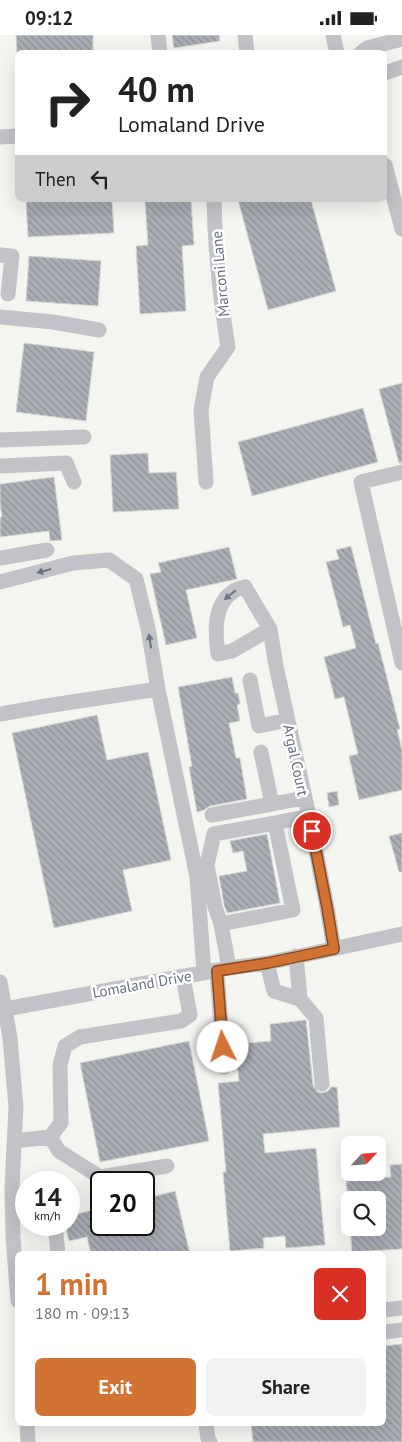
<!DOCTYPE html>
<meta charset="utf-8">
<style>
body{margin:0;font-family:"PT Sans",sans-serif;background:#f2f2f2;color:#222;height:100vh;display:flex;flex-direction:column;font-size:19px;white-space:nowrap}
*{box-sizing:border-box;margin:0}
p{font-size:16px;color:#767676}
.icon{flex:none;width:28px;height:28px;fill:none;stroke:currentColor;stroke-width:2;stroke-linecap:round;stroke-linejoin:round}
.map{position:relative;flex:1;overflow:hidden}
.details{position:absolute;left:15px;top:1216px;width:371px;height:175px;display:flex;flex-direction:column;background:#fff;border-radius:8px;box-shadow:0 5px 20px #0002}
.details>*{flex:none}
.hud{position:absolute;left:15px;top:15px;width:372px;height:152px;border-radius:8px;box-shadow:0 5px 20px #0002;background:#fff;color:#222;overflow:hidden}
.needle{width:32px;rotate:64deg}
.buttons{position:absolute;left:341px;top:1101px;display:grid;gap:10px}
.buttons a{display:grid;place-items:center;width:45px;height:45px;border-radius:8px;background:#fff;box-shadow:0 5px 20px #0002;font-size:25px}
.speed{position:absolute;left:15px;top:1136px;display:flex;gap:10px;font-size:25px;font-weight:700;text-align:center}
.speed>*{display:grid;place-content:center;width:65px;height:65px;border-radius:50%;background:#fff;box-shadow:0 5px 20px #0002;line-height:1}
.speed small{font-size:12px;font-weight:400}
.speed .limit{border:2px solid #111;border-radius:8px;background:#fff;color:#111}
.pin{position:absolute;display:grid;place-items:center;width:42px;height:42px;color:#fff;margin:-21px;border:2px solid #fff;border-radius:50%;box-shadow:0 1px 5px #0007}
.me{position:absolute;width:55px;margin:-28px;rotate:356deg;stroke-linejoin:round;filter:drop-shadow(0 0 4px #0008)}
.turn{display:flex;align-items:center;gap:18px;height:105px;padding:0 20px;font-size:22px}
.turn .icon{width:65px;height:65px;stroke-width:2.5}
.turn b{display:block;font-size:35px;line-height:42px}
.then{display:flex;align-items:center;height:48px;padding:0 20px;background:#0003;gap:10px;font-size:19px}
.round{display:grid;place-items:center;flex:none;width:52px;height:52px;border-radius:8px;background:#f2f2f2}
.overview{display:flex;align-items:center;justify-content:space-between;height:85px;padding:0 20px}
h1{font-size:30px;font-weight:600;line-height:38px;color:#d27334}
.primary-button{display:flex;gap:10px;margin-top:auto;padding:10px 20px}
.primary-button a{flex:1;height:58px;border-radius:8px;background:#d27334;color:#fff;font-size:20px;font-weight:600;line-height:58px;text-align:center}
.primary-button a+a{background:#f2f2f2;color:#222}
.status{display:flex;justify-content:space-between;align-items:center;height:35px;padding:0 25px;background:#fff;direction:ltr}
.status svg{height:14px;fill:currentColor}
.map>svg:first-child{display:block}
.building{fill:url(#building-back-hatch);stroke:#d6d6d4}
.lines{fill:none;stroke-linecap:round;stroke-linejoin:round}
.minor{stroke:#c1c3c7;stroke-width:15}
.oneway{fill:#6c7484}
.route-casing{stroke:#884b22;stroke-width:12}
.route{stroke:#d27334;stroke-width:9}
.labels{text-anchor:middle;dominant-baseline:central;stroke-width:5;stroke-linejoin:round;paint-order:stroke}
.street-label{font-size:15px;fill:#677080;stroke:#fff}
</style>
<div class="status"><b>09:12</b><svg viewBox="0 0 49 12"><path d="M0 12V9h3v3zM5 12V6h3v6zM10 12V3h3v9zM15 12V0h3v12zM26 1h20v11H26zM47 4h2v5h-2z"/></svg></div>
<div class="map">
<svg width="402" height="1407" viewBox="0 0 402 1407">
<defs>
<pattern id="building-back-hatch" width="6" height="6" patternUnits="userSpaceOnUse" patternTransform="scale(1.25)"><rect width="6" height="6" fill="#aaaeb5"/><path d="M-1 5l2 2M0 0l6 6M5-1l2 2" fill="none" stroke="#8e9298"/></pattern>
</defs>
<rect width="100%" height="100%" fill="#f4f5f1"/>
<!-- building -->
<path class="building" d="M 16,0 L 93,0 L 93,18 L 17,18 Z
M 172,0 L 219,0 L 220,6 L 174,13 Z
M 26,165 L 112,165 L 114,198 L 28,202 Z
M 145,165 L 191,165 L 194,210 L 182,211 L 186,276 L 140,279 L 136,211 L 148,210 Z
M 238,165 L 311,165 L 336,256 L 268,275 Z
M 29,221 L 101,226 L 98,271 L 26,266 Z
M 24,308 L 94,317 L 86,386 L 16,377 Z
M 402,348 L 402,428 L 399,428 L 379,354 Z
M 363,373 L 378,427 L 252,461 L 238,407 Z
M 148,418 L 149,438 L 176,437 L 179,474 L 113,477 L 110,420 Z
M 54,442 L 62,505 L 50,506 L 49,496 L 0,502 L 0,482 L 2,482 L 0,467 L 0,449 Z
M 351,511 L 376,609 L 378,608 L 400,694 L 397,695 L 402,715 L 402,755 L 359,765 L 349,721 L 358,719 L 344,662 L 335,664 L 324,622 L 356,613 L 350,590 L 343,592 L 326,527 L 339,524 L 336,515 Z
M 229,512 L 237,544 L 186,555 L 197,603 L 166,610 L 150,539 L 161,537 L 158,528 Z
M 232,642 L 235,658 L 238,658 L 240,669 L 237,670 L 240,686 L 229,688 L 236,723 L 240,723 L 247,764 L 210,771 L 204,775 L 197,777 L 189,732 L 192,731 L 178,652 Z
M 97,680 L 107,725 L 148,717 L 171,825 L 123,835 L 132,876 L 54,893 L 12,698 Z
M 337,756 L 339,770 L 329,772 L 327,758 Z
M 402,798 L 402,837 L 399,837 L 389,801 Z
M 267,799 L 280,868 L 227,878 L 224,870 L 219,841 L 247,836 L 243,816 L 233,818 L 230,806 Z
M 306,985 L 313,1050 L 318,1057 L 322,1058 L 328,1056 L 331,1052 L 337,1052 L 340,1092 L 263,1099 L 265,1118 L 316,1113 L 325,1210 L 286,1213 L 285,1201 L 263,1203 L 264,1213 L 230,1216 L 223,1137 L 226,1137 L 218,1048 L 239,1046 L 235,1005 L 248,1003 L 248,1008 L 271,1006 L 270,989 Z
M 189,1006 L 209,1106 L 100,1127 L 80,1028 Z
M 402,1129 L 402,1214 L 352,1217 L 350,1192 L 378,1192 L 378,1165 L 348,1165 L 346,1145 L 391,1142 L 390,1130 Z
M 175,1156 L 190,1219 L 91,1219 L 87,1202 L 69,1206 L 65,1190 L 69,1190 L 69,1181 L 101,1173 L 101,1190 L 144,1190 L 144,1164 Z
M 402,1309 L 402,1407 L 253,1407 L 251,1389 L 384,1389 L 384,1311 Z"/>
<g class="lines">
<!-- minor -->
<path class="minor" d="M 158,0 L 160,18
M 245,0 L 247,18
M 333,0 L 337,18
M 361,18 L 367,13 L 402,4
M 385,38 L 402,32
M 0,102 L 18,101
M 385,130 L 402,194
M 0,220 L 12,221 L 8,259
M 0,282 L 53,287 L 99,295
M 0,405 L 84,402
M 0,431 L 66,428 L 74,447
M 402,437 L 361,447 L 402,628
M 206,447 L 201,375 L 207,342 L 228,312 C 220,263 215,215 214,165
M 0,523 L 47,515
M 0,547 L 73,528 L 109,525 L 136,544 L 148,593 L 158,654
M 270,594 L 232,616 L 218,619 C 215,598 213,569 234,556 C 237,554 242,553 245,552 L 270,594 L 276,631 L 309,781 L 327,872 L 334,914
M 250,645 L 259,691 L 288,685
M 0,679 L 46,671 L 158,654 L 197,842 L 204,938
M 272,769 L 304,763
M 212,780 L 272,769 L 261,717
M 221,889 L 215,872 L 207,830 L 214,799 L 275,788
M 296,921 L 300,964 L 316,983 L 322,1049
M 267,928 L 274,956 L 300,964
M 229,933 L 221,889 L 293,875 L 275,788 L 309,781
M 217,936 L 224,1032
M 0,947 L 10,1003 L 16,1072 L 12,1152 L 13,1202 L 18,1266
M 0,975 L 229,933 L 267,928 L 402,899
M 50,1102 L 59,1116 L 100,1142 L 167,1131
M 14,1106 L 50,1102 L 61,1088 L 60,1030 L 65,1011 L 80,1002 L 181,986 L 190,980 L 183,942
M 55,1190 L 58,1219
M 384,1275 L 402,1273
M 384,1297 L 402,1295
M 27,1389 L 28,1407
M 206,1389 L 208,1404 L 210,1407"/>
</g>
<!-- one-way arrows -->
<defs><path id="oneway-solid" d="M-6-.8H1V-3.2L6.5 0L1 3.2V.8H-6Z" transform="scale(1.25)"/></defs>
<g class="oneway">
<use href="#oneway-solid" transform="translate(44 536) rotate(165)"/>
<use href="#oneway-solid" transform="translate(230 560) rotate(140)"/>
<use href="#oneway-solid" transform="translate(150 606) rotate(-99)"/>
</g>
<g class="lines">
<defs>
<path id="route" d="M 223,1012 L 217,936 L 268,928 L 334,914 L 327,872 L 312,796"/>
</defs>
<!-- route casing -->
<use href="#route" class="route-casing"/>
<!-- route -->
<use href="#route" class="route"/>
</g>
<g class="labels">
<!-- street labels -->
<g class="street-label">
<text transform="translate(220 239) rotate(-95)">Marconi Lane</text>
<text transform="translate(296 725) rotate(78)">Argal Court</text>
<text transform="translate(142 949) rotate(-10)">Lomaland Drive</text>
</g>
</g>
</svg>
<div class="buttons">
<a><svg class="needle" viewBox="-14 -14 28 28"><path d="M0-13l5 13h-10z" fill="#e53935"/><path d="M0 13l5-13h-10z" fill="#767676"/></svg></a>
<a><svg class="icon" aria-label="search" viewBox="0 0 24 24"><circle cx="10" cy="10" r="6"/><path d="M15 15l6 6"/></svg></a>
</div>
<div class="speed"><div>14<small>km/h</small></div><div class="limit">20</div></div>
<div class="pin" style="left:312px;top:796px;background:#d93025"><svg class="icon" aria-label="arrive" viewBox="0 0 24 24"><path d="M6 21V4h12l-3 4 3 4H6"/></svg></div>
<svg class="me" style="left:223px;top:1012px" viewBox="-20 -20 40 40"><circle r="19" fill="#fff"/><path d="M0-13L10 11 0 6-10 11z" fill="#d27334"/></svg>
<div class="hud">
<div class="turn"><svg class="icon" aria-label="right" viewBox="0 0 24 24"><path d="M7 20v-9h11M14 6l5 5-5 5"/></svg><div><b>40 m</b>Lomaland Drive</div></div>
<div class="then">Then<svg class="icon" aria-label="left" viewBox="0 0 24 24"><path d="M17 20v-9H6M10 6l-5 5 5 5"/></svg></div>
</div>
<section class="details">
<div class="overview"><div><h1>1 min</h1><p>180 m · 09:13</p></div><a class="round" style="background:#d93025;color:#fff"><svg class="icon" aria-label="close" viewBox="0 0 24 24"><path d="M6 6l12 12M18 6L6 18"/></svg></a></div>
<div class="primary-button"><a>Exit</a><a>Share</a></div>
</section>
</div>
